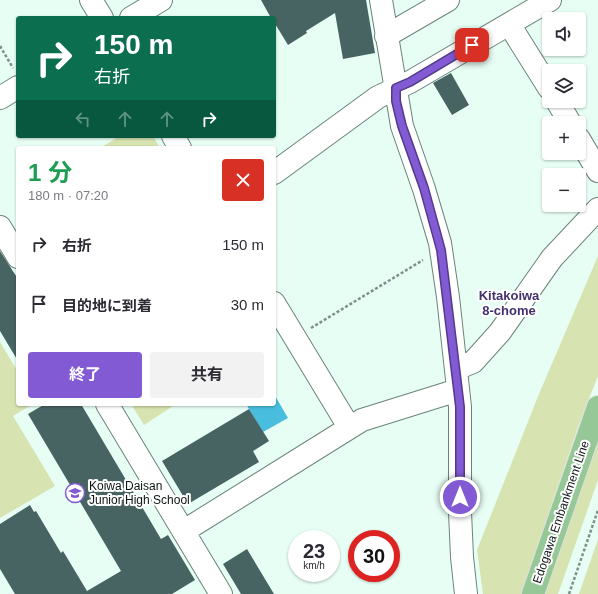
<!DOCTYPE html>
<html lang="ja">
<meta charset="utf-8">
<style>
body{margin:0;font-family:Arial,"Noto Sans JP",sans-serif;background:#f2f2f3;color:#2b2b33;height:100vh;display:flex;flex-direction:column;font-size:15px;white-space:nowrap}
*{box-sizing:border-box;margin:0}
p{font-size:13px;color:#7c7c81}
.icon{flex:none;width:22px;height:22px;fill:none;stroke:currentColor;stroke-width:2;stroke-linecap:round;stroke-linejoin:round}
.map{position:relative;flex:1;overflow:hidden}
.details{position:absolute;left:16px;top:146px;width:260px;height:260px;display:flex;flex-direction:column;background:#fff;border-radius:4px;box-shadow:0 1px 3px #0004}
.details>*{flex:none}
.guide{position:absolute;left:16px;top:16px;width:260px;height:122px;border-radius:4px;box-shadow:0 1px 3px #0004;background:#0b6e4f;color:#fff;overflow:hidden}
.fabs{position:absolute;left:542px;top:12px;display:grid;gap:8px}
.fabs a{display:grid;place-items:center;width:44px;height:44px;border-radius:4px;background:#fff;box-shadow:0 1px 3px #0004;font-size:20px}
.speed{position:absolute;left:288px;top:530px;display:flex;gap:8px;font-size:20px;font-weight:700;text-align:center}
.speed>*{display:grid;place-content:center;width:52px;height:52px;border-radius:50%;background:#fff;box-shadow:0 1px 3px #0004;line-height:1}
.speed small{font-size:10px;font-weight:400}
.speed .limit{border:6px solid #d22;background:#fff;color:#111}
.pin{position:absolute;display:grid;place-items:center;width:34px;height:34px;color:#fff;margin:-17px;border-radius:8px;box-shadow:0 2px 6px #0006}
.me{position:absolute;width:44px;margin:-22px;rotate:0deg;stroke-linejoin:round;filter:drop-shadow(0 0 3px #0008)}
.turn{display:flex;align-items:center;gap:14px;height:84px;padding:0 12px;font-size:18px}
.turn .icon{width:52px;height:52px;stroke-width:2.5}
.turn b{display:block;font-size:28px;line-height:34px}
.lanes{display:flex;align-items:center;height:38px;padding:0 12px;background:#0003;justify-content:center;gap:20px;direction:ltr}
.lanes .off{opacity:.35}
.round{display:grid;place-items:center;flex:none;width:42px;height:42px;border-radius:4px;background:#f2f2f3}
.summary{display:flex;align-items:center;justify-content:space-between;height:68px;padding:0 12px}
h1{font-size:24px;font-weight:700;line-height:30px;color:#1e9e55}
.primary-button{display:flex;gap:8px;margin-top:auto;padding:8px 12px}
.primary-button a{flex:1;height:46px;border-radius:4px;background:#825ad4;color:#fff;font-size:16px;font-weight:700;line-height:46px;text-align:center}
.primary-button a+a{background:#f2f2f3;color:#2b2b33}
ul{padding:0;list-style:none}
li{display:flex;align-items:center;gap:12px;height:60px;padding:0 12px}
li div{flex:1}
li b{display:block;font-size:15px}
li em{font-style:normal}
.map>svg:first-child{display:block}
.green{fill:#d7e3b0}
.water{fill:#48bddd}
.building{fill:#476362}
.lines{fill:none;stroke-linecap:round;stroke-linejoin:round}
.minor-casing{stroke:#6a847a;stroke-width:24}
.major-casing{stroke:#dddede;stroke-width:24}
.path{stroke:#7f9089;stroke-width:2.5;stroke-dasharray:3 2;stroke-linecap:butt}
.minor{stroke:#fff;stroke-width:22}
.major{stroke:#96c796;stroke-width:22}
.route-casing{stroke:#543a8a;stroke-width:10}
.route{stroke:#825ad4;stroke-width:7}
.labels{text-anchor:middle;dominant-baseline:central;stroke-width:4;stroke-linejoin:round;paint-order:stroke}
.poi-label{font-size:12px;fill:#0b1511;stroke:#fff;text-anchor:start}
.street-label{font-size:12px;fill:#0b1511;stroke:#fff}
.neighbourhood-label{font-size:13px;font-weight:bold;fill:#43316d;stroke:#fff}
</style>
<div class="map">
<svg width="598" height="594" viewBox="0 0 598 594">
<rect width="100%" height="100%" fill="#e7fef4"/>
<!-- green -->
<path class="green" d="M 120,136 L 153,136 L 160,148 L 100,148 Z
M 598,256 L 598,376 L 579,424 L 521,594 L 483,594 L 477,550 L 539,394 Z
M 0,342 L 18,372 L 18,404 L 33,404 L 13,416 L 55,486 L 0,518 Z
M 131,404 L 176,404 L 144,425 Z
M 598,438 L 598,480 L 558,594 L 544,594 Z
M 598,539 L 598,594 L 579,594 Z"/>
<!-- water -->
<path class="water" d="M 274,394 L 288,418 L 263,432 L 246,404 L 274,404 Z"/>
<!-- building -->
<path class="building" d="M 261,0 L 366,0 L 375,53 L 343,59 L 335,13 L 306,31 L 307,33 L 288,45 L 274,22 L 274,18 L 271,18 Z
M 451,73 L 469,105 L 452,115 L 433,83 Z
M 0,251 L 18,279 L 18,361 L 0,331 Z
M 45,404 L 81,404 L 161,539 L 168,535 L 195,580 L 172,594 L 15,594 L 0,569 L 0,524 L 30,505 L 34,512 L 36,511 L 61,553 L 63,551 L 87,591 L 121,571 L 28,414 Z
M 249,409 L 269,441 L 253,451 L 259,462 L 188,504 L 162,461 Z
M 247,549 L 274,594 L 241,594 L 223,564 Z"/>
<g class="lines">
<defs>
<path id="minor" d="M 91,0 L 102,18
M 381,0 L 402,126 L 424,189 L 440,243 L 448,297 L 460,407 L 460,512 L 462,557 L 466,594
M 131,18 L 161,0
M 509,24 L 549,88
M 386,36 L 448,0
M 0,98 L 18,87
M 557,101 L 570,123
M 173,136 L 180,148
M 579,139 L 598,171
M 274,173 L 378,97 L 410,82 L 550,0
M 0,227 L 18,257
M 274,303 L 349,427
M 456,369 L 473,362 L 500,332 L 552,258 L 598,209
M 107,404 L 221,594
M 184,531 L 362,420 L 458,390"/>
<path id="major" d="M 533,594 L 598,407"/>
</defs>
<!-- minor casing -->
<use href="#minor" class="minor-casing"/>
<!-- major casing -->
<use href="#major" class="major-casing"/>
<!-- path -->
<path class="path" d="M 0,46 L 13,68
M 311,328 L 423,260
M 569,594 L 598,510"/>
<!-- minor -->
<use href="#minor" class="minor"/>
<!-- major -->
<use href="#major" class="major"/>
</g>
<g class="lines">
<defs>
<path id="route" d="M 460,497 L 460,407 L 441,250 L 424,188 L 402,126 L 396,101 L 396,88 L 410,82 L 472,45"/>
</defs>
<!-- route casing -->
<use href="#route" class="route-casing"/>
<!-- route -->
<use href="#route" class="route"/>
</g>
<!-- icons -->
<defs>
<symbol id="school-ring" viewBox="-11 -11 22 22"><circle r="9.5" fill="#fff" stroke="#825ad4" stroke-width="1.5"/><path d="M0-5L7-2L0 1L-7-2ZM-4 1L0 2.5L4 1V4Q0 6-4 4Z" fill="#825ad4"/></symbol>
</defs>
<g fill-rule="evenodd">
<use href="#school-ring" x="64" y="482" width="22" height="22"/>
</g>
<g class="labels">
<!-- poi labels -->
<g class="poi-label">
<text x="89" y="486">Koiwa Daisan<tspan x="89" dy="14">Junior High School</tspan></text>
</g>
<!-- street labels -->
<g class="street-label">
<text transform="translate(561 512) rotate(-71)">Edogawa Embankment Line</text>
</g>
<!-- neighbourhood labels -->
<g class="neighbourhood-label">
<text x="509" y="295">Kitakoiwa<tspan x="509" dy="15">8-chome</tspan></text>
</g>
</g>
</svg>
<div class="fabs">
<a><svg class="icon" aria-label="sound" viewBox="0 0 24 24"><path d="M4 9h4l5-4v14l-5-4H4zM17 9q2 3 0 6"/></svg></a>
<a><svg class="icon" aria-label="layers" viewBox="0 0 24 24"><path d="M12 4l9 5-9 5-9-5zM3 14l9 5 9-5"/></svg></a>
<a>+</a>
<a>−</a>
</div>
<div class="speed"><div>23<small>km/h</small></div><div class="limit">30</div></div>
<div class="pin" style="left:472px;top:45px;background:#d93025"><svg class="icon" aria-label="arrive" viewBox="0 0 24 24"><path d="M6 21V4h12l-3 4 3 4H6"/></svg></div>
<svg class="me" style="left:460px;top:497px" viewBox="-20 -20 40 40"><circle r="17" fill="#825ad4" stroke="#fff" stroke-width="3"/><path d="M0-11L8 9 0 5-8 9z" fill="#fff"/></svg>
<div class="guide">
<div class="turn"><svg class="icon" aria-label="right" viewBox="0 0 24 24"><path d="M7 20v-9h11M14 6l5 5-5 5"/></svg><div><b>150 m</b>右折</div></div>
<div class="lanes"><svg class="icon off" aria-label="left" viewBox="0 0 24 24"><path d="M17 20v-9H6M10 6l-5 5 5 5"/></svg><svg class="icon off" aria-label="ahead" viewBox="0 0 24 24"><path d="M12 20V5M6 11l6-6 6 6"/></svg><svg class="icon off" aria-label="ahead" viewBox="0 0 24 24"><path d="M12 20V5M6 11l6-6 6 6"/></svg><svg class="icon" aria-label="right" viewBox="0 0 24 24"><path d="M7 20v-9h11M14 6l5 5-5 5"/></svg></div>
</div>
<section class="details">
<div class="summary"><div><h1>1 分</h1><p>180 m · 07:20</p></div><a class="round" style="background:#d93025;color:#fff"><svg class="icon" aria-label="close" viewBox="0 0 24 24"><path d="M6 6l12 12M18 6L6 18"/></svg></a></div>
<ul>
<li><svg class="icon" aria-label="right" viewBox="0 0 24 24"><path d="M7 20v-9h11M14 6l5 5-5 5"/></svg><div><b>右折</b></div><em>150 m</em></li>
<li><svg class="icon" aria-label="arrive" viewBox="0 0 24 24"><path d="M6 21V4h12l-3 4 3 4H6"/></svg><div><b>目的地に到着</b></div><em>30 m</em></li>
</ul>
<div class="primary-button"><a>終了</a><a>共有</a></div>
</section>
</div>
